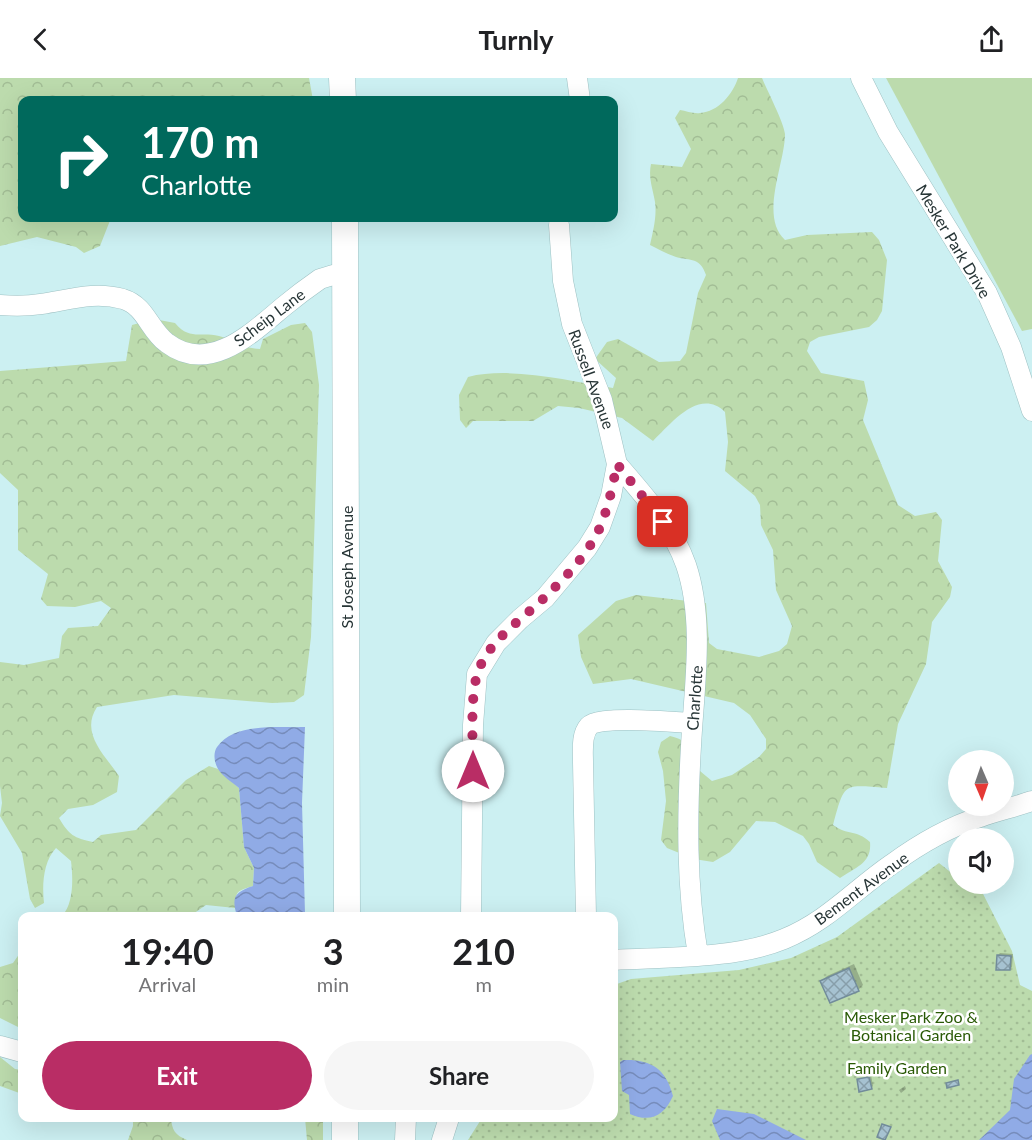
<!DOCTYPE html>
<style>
body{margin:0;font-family:Lato,sans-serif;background:#f6f6f6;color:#202124;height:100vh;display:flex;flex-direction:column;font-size:22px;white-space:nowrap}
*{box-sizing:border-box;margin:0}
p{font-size:20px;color:#757577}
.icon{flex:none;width:33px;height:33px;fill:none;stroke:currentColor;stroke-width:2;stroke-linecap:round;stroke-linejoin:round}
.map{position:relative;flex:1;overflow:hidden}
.panel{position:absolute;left:18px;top:834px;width:600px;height:210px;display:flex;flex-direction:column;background:#fff;border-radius:12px;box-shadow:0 6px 24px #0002}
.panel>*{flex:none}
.top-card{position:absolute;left:18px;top:18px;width:600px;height:126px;border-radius:12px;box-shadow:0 6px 24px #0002;background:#00695c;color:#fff;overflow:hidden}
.needle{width:39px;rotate:178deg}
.buttons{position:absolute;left:948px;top:672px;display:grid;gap:12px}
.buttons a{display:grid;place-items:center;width:66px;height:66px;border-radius:50%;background:#fff;box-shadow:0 6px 24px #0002;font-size:30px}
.pin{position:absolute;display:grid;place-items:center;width:51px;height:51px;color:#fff;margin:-26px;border-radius:12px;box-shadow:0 3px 9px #0006}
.me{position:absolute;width:66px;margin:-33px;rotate:0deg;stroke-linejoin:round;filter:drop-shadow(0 0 4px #0008)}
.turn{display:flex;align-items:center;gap:21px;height:126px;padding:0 24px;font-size:27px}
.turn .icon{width:78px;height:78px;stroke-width:2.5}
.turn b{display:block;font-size:42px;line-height:51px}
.eta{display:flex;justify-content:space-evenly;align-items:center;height:102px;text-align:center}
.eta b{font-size:36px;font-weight:700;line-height:42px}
.primary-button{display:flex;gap:12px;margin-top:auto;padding:12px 24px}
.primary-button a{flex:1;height:69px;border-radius:36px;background:#b92d65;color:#fff;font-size:24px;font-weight:700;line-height:69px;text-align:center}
.primary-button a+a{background:#f6f6f6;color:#202124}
header{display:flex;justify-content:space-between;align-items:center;height:78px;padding:0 24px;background:#fff;font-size:27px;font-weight:700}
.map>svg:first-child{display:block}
.green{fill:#bcdbad}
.forest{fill:url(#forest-crowns)}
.park{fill:url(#park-dots)}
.water{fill:url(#water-waves)}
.shadow{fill:#0003}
.building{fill:url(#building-cross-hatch);stroke:#728c9a;stroke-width:1.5}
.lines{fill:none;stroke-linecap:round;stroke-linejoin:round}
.minor-casing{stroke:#9ec1c3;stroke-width:21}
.major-casing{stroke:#9ec1c3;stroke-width:27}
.minor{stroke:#fff;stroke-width:20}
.major{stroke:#fff;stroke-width:26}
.route{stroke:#b92d65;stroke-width:10;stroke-dasharray:0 18}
.labels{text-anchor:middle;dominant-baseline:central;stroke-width:5;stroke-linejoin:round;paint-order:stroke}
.street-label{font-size:16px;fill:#273536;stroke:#fff}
.park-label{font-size:16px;fill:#2a5a06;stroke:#fff}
</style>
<header><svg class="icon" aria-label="back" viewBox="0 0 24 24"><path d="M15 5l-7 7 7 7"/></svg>Turnly<svg class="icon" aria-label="share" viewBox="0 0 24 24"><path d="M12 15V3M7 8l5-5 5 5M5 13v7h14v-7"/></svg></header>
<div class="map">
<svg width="1032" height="1062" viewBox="0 0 1032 1062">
<defs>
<pattern id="forest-crowns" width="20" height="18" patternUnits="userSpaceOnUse" patternTransform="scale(1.5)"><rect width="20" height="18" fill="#bcdbad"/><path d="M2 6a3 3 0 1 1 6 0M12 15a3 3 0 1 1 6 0" fill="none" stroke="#a2bd95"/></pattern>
<pattern id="park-dots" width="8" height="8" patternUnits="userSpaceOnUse" patternTransform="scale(1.5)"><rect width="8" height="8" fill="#bcdbad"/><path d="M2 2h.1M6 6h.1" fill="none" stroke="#a2bd95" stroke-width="1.8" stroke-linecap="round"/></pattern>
<pattern id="water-waves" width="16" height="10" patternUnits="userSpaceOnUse" patternTransform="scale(1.5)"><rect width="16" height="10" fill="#90abe6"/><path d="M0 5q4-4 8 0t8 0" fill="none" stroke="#768cbb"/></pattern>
<pattern id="building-cross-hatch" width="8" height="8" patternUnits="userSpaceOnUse" patternTransform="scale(1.5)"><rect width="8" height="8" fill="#a6c2d1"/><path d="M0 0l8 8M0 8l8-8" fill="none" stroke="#879eaa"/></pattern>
</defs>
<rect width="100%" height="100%" fill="#ccf0f2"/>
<!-- green -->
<path class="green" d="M 886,0 L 1032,0 L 1032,251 L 1022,253 Z"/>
<!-- forest -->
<path class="forest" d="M 0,0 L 309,0 L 313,22 L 22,22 L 22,140 L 111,140 L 100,168 L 84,175 L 76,169 L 37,159 L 0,168 Z
M 738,0 L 762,0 C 767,12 784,45 785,56 C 785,86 759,138 785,162 L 807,157 L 872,154 L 879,162 L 887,182 L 882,233 L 877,242 L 869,249 L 819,259 L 810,264 L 807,273 L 821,295 L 864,303 L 868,322 L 863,342 L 898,427 L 915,438 L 936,434 L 942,442 L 938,483 L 952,509 L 950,519 L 932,544 L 926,586 L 898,646 L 887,710 C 843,707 845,703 833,747 C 848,758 856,751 870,764 C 872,785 856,789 840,800 L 817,784 L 809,766 L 803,758 L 775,744 L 756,743 L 730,774 L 713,784 L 694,781 L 667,770 L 661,762 L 666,723 L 663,693 L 658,674 L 661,664 L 670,658 C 693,663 685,674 697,690 C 701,694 707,699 712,703 L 732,697 L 759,679 L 766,671 L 766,661 L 750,637 L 734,625 L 631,601 L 593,606 L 581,579 L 578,557 L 616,523 L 636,517 L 706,525 L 709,565 L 717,571 L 759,579 L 779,573 L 787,566 L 792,548 L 776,512 L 773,472 L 761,447 L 760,427 L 755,418 L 725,393 L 728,364 L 725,334 C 699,309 671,346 653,363 L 622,340 L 579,330 L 558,328 L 533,343 L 473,343 L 466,350 L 460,342 L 459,317 L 468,299 C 510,288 570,303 613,310 L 616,300 L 595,281 L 607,264 L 618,261 L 659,284 L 680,283 L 686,275 L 698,215 L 706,197 C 700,179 691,183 676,179 C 667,176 658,171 650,167 C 653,153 657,139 655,124 C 653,111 648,100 651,86 L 682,89 L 691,71 L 675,40 L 680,32 C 686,33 694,36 700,35 C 718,34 733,16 738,0 Z
M 154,241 L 175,245 C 190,263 200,253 219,258 C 235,262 241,270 260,271 L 263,261 L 291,247 L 305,245 L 312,254 L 319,307 L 311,559 L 304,617 L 294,624 L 272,625 L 174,617 L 97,629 C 80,655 104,676 119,698 L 117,714 L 93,727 L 68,731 L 59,740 C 69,757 74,760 93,764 L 101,757 L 136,752 L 186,702 L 209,688 L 218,691 L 239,710 L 244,769 L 254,790 L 253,808 C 236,813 236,813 235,830 L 206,827 L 190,838 L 62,838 C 74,825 73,800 71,783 L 56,770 C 43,784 42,807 44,825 L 35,830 L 30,821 L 22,775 L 0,738 L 2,725 L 0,708 L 0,584 L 24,587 L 59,580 L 62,558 L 68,550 L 98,548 L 111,530 L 101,523 L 75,529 L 47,528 L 41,521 L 48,496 L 18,472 L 18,412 L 0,395 L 0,293 L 126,283 L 132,247 Z
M 22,872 L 22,951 L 0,940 L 0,889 L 13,885 Z
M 0,979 L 15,991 L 22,992 L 22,1016 L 0,1008 Z
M 133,1040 L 171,1040 C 172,1052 175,1057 187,1062 L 128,1062 L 133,1048 Z
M 305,1040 L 323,1040 L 323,1062 L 307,1062 Z"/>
<!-- park -->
<path class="park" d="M 939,785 L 958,800 L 958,806 L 978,806 L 1012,873 L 1020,907 L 1032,913 L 1032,1062 L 468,1062 L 482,1040 L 614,1040 L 614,907 L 631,901 L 739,892 L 791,880 L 837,859 Z"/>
<!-- water -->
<path class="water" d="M 305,649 L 302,725 L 305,836 L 304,838 L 283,838 L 276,836 L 264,838 L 237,838 C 231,819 235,814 253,808 L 254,790 L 244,769 L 239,710 C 232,704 222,698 218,691 C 214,684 213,675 217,669 C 234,644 278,650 305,649 Z
M 1032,976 L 1032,1062 L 979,1062 L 1010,1032 L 1014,1001 L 1030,977 Z
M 623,982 C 650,981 666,990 673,1018 C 664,1038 650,1045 630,1036 L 629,1017 L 622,1013 L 620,984 Z
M 717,1031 L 754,1036 L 806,1062 L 720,1062 L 712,1043 Z"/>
<!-- shadow -->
<path class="shadow" d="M 1000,875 L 1013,876 L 1012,889 L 1010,891 L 998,877 Z
M 854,886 L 863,907 L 858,912 L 822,903 L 827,898 Z
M 871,997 L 873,1008 L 871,1010 L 858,1002 Z
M 905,1008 L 906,1011 L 901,1015 L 899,1012 Z"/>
<!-- building -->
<path class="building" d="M 997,877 L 1011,878 L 1010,892 L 996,892 Z
M 849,890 L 859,913 L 830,925 L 820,903 Z
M 869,999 L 872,1011 L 859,1014 L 857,1001 Z
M 958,1002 L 959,1007 L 947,1010 L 946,1005 Z
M 882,1046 L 891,1049 L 885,1062 L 877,1059 Z"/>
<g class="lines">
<defs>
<path id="minor" d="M 577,0 L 580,22
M 861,0 L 888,54 L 987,215 L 1011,269 L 1032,333
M 0,227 C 14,228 28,228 41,226 C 69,222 94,213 123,221 C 146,228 149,252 167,265 C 209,297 252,255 283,229 C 295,219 307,210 320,201 L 333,197 L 345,196
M 617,386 C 643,416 673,449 686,487 C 705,543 694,610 691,668 C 687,738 686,807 698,877
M 471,838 L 473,647 L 477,596 L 496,565 L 520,541 L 545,520 L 587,470 L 600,449 L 611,418 L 617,386 L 602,322 L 572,246 L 563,203 L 559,147
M 586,838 L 583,684 C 583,672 581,657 589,648 C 599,637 675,644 692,645
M 614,882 C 666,879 736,881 784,861 C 828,843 854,812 892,786 C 918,767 949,749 980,739 C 997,733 1015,729 1032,723
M 0,968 L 22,974
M 405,1062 L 406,1040
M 442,1062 L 449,1040"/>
<path id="major" d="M 342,0 L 343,22
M 345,140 L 347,838
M 345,1040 L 345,1062"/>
</defs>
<!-- minor casing -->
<use href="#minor" class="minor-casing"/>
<!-- major casing -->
<use href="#major" class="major-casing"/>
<!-- minor -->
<use href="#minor" class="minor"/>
<!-- major -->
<use href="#major" class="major"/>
</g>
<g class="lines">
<!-- route -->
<path class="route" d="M 473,693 C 473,667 470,621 477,597 C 487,563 521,543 545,519 C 566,499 590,474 601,447 C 609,427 613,406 617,386 L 663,444"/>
</g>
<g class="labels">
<!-- street labels -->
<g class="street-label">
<text transform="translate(954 163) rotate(59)">Mesker Park Drive</text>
<text transform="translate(269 239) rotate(-37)">Scheip Lane</text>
<text transform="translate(592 301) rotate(70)">Russell Avenue</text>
<text transform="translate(346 489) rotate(-90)">St Joseph Avenue</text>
<text transform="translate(694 620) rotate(-86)">Charlotte</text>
<text transform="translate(861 810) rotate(-36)">Bement Avenue</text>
</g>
<!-- park labels -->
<g class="park-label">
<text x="911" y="938">Mesker Park Zoo &amp;<tspan x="911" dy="18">Botanical Garden</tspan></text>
<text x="897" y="989">Family Garden</text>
</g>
</g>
</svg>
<div class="buttons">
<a><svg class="needle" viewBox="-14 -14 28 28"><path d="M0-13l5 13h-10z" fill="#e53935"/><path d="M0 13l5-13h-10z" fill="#757577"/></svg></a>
<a><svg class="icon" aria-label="sound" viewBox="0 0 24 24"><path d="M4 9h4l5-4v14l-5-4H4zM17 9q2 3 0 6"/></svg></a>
</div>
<div class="pin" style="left:663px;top:444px;background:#d93025"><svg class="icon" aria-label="arrive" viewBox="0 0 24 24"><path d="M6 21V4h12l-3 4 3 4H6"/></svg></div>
<svg class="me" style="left:473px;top:693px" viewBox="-20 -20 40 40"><circle r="19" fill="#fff"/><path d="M0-13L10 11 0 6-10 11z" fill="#b92d65"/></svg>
<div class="top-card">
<div class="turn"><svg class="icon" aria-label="right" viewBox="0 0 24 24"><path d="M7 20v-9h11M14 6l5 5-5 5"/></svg><div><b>170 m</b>Charlotte</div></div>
</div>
<section class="panel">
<div class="eta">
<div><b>19:40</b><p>Arrival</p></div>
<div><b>3</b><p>min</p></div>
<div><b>210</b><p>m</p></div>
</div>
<div class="primary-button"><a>Exit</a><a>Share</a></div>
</section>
</div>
